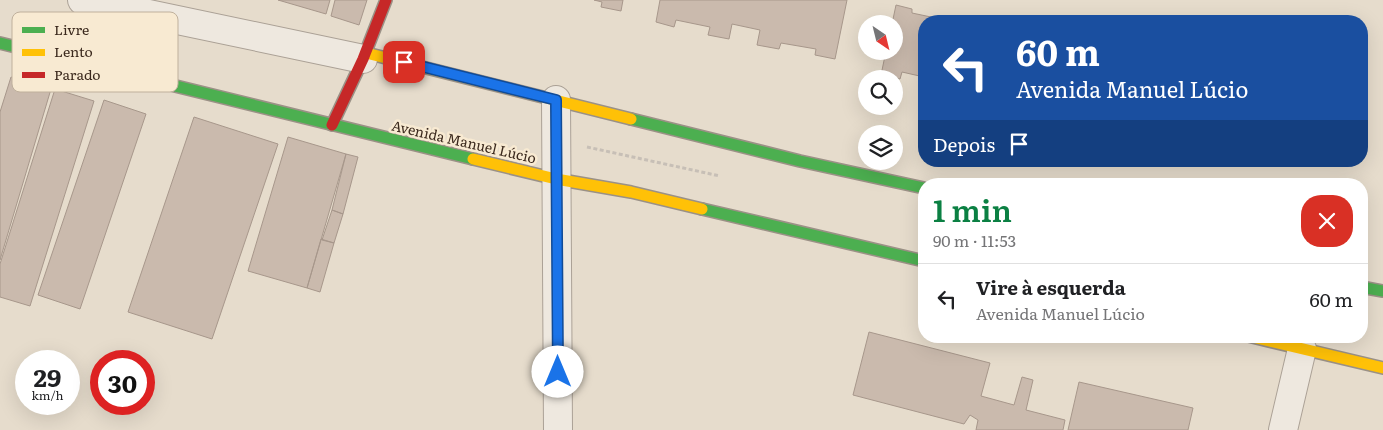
<!DOCTYPE html>
<html lang="pt">
<meta charset="utf-8">
<style>
body{margin:0;font-family:Literata,serif;background:#f2f2f2;color:#202124;height:100vh;display:flex;flex-direction:column;font-size:19px;white-space:nowrap}
*{box-sizing:border-box;margin:0}
p{font-size:16px;color:#757577}
.icon{flex:none;width:28px;height:28px;fill:none;stroke:currentColor;stroke-width:2;stroke-linecap:round;stroke-linejoin:round}
.map{position:relative;flex:1;overflow:hidden}
.side{position:absolute;left:918px;top:178px;width:450px;height:165px;display:flex;flex-direction:column;background:#fff;border-radius:20px;box-shadow:0 5px 20px #0002}
.side>*{flex:none}
.guide{position:absolute;left:918px;top:15px;width:450px;height:152px;border-radius:20px;box-shadow:0 5px 20px #0002;background:#1a4fa0;color:#fff;overflow:hidden}
.needle{width:32px;rotate:145deg}
.fabs{position:absolute;left:858px;top:15px;display:grid;gap:10px}
.fabs a{display:grid;place-items:center;width:45px;height:45px;border-radius:50%;background:#fff;box-shadow:0 5px 20px #0002;font-size:25px}
.speed{position:absolute;left:15px;top:350px;display:flex;gap:10px;font-size:25px;font-weight:700;text-align:center}
.speed>*{display:grid;place-content:center;width:65px;height:65px;border-radius:50%;background:#fff;box-shadow:0 5px 20px #0002;line-height:1}
.speed small{font-size:12px;font-weight:400}
.speed .limit{border:8px solid #d22;background:#fff;color:#111}
.pin{position:absolute;display:grid;place-items:center;width:42px;height:42px;color:#fff;margin:-21px;border-radius:10px;box-shadow:0 2px 8px #0006}
.me{position:absolute;width:55px;margin:-28px;rotate:0deg;stroke-linejoin:round;filter:drop-shadow(0 0 4px #0008)}
.turn{display:flex;align-items:center;gap:18px;height:105px;padding:0 15px;font-size:22px}
.turn .icon{width:65px;height:65px;stroke-width:2.5}
.turn b{display:block;font-size:35px;line-height:42px}
.then{display:flex;align-items:center;height:48px;padding:0 15px;background:#0003;gap:10px;font-size:19px}
.round{display:grid;place-items:center;flex:none;width:52px;height:52px;border-radius:20px;background:#f2f2f2}
.summary{display:flex;align-items:center;justify-content:space-between;height:85px;padding:0 15px}
h1{font-size:30px;font-weight:600;line-height:38px;color:#0b8043}
ul{padding:0;list-style:none}
li{display:flex;align-items:center;gap:15px;height:70px;padding:0 15px;border-top:1px solid #e0e0e0}
li div{flex:1}
li b{display:block;font-size:19px}
li em{font-style:normal}
.map>svg:first-child{display:block}
.building{fill:#cabaad;stroke:#a7978b}
.lines{fill:none;stroke-linecap:round;stroke-linejoin:round}
.street-casing{stroke:#aba196;stroke-width:30}
.fast-casing{stroke:#9b9186;stroke-width:14}
.slow-casing{stroke:#9b9186;stroke-width:14}
.jam-casing{stroke:#9b9186;stroke-width:14}
.path{stroke:#c7bfb6;stroke-width:3;stroke-dasharray:4 2.5;stroke-linecap:butt}
.street{stroke:#eee8df;stroke-width:28}
.fast{stroke:#4caf50;stroke-width:11}
.slow{stroke:#ffc107;stroke-width:11}
.jam{stroke:#c62828;stroke-width:11}
.route-casing{stroke:#114b97;stroke-width:12}
.route{stroke:#1a73e8;stroke-width:9}
.labels{text-anchor:middle;dominant-baseline:central;stroke-width:5;stroke-linejoin:round;paint-order:stroke}
.street-label{font-size:14px;fill:#3b291d;stroke:#f8ead2}
.key{fill:#f8ead2;stroke:#bfb09c;stroke-width:1}
.key-label{font-size:14px;fill:#3b291d}
</style>
<div class="map">
<svg width="1383" height="430" viewBox="0 0 1383 430">
<rect width="100%" height="100%" fill="#e6dccc"/>
<!-- building -->
<path class="building" d="M 278,0 L 330,0 L 326,14 Z
M 335,0 L 367,0 L 359,25 L 331,16 Z
M 594,0 L 623,0 L 621,11 L 601,7 L 602,2 Z
M 660,0 L 847,0 L 835,59 L 815,55 L 816,49 L 781,43 L 779,49 L 757,45 L 760,30 L 732,24 L 729,39 L 708,35 L 710,27 L 676,20 L 674,27 L 656,22 Z
M 896,5 L 912,9 L 912,13 L 950,21 L 924,21 L 924,77 L 902,72 L 900,79 L 881,75 L 886,51 L 894,51 L 894,24 L 892,24 Z
M 11,77 L 51,89 L 0,260 L 0,112 Z
M 55,89 L 94,101 L 30,306 L 0,297 L 0,264 Z
M 104,100 L 146,114 L 80,309 L 38,295 Z
M 194,117 L 278,144 L 212,339 L 128,312 Z
M 288,137 L 346,154 L 307,288 L 248,271 Z
M 346,154 L 358,157 L 343,214 L 332,210 Z
M 332,210 L 343,214 L 334,243 L 322,240 Z
M 321,239 L 334,243 L 320,292 L 307,288 Z
M 869,332 L 990,363 L 981,396 L 1014,405 L 1022,377 L 1033,380 L 1026,410 L 1065,420 L 1063,430 L 976,430 L 978,420 L 970,415 L 964,424 L 853,395 Z
M 1079,382 L 1193,408 L 1188,430 L 1068,430 Z"/>
<g class="lines">
<defs>
<path id="street" d="M 82,0 L 363,59
M 556,100 L 558,430
M 1283,430 L 1302,349"/>
<path id="fast" d="M 0,43 L 473,159
M 631,119 L 800,161 L 924,188
M 702,209 L 924,261
M 1361,287 L 1383,291"/>
<path id="slow" d="M 366,53 L 631,119
M 473,159 L 556,179 L 631,192 L 702,209
M 1248,336 L 1383,368"/>
<path id="jam" d="M 332,125 L 363,59 L 386,0"/>
</defs>
<!-- street casing -->
<use href="#street" class="street-casing"/>
<!-- fast casing -->
<use href="#fast" class="fast-casing"/>
<!-- slow casing -->
<use href="#slow" class="slow-casing"/>
<!-- jam casing -->
<use href="#jam" class="jam-casing"/>
<!-- path -->
<path class="path" d="M 587,147 L 720,176"/>
<!-- street -->
<use href="#street" class="street"/>
<!-- fast -->
<use href="#fast" class="fast"/>
<!-- slow -->
<use href="#slow" class="slow"/>
<!-- jam -->
<use href="#jam" class="jam"/>
</g>
<g class="lines">
<defs>
<path id="route" d="M 404,62 L 556,100 L 558,372"/>
</defs>
<!-- route casing -->
<use href="#route" class="route-casing"/>
<!-- route -->
<use href="#route" class="route"/>
</g>
<g class="labels">
<!-- street labels -->
<g class="street-label">
<text transform="translate(464 141) rotate(13)">Avenida Manuel Lúcio</text>
</g>
</g>
<!-- legend -->
<rect x="12" y="12" width="166" height="80" rx="8" class="key"/>
<rect x="22" y="27" width="23" height="6" fill="#4caf50"/>
<rect x="22" y="49" width="23" height="7" fill="#ffc107"/>
<rect x="22" y="72" width="23" height="6" fill="#c62828"/>
<g class="key-label">
<text x="54" y="35">Livre</text>
<text x="54" y="57">Lento</text>
<text x="54" y="80">Parado</text>
</g>
</svg>
<div class="fabs">
<a><svg class="needle" viewBox="-14 -14 28 28"><path d="M0-13l5 13h-10z" fill="#e53935"/><path d="M0 13l5-13h-10z" fill="#757577"/></svg></a>
<a><svg class="icon" aria-label="search" viewBox="0 0 24 24"><circle cx="10" cy="10" r="6"/><path d="M15 15l6 6"/></svg></a>
<a><svg class="icon" aria-label="layers" viewBox="0 0 24 24"><path d="M12 4l9 5-9 5-9-5zM3 14l9 5 9-5"/></svg></a>
</div>
<div class="speed"><div>29<small>km/h</small></div><div class="limit">30</div></div>
<div class="pin" style="left:404px;top:62px;background:#d93025"><svg class="icon" aria-label="arrive" viewBox="0 0 24 24"><path d="M6 21V4h12l-3 4 3 4H6"/></svg></div>
<svg class="me" style="left:558px;top:372px" viewBox="-20 -20 40 40"><circle r="19" fill="#fff"/><path d="M0-13L10 11 0 6-10 11z" fill="#1a73e8"/></svg>
<div class="guide">
<div class="turn"><svg class="icon" aria-label="left" viewBox="0 0 24 24"><path d="M17 20v-9H6M10 6l-5 5 5 5"/></svg><div><b>60 m</b>Avenida Manuel Lúcio</div></div>
<div class="then">Depois<svg class="icon" aria-label="arrive" viewBox="0 0 24 24"><path d="M6 21V4h12l-3 4 3 4H6"/></svg></div>
</div>
<section class="side">
<div class="summary"><div><h1>1 min</h1><p>90 m · 11:53</p></div><a class="round" style="background:#d93025;color:#fff"><svg class="icon" aria-label="close" viewBox="0 0 24 24"><path d="M6 6l12 12M18 6L6 18"/></svg></a></div>
<ul>
<li><svg class="icon" aria-label="left" viewBox="0 0 24 24"><path d="M17 20v-9H6M10 6l-5 5 5 5"/></svg><div><b>Vire à esquerda</b><p>Avenida Manuel Lúcio</p></div><em>60 m</em></li>
</ul>
</section>
</div>
